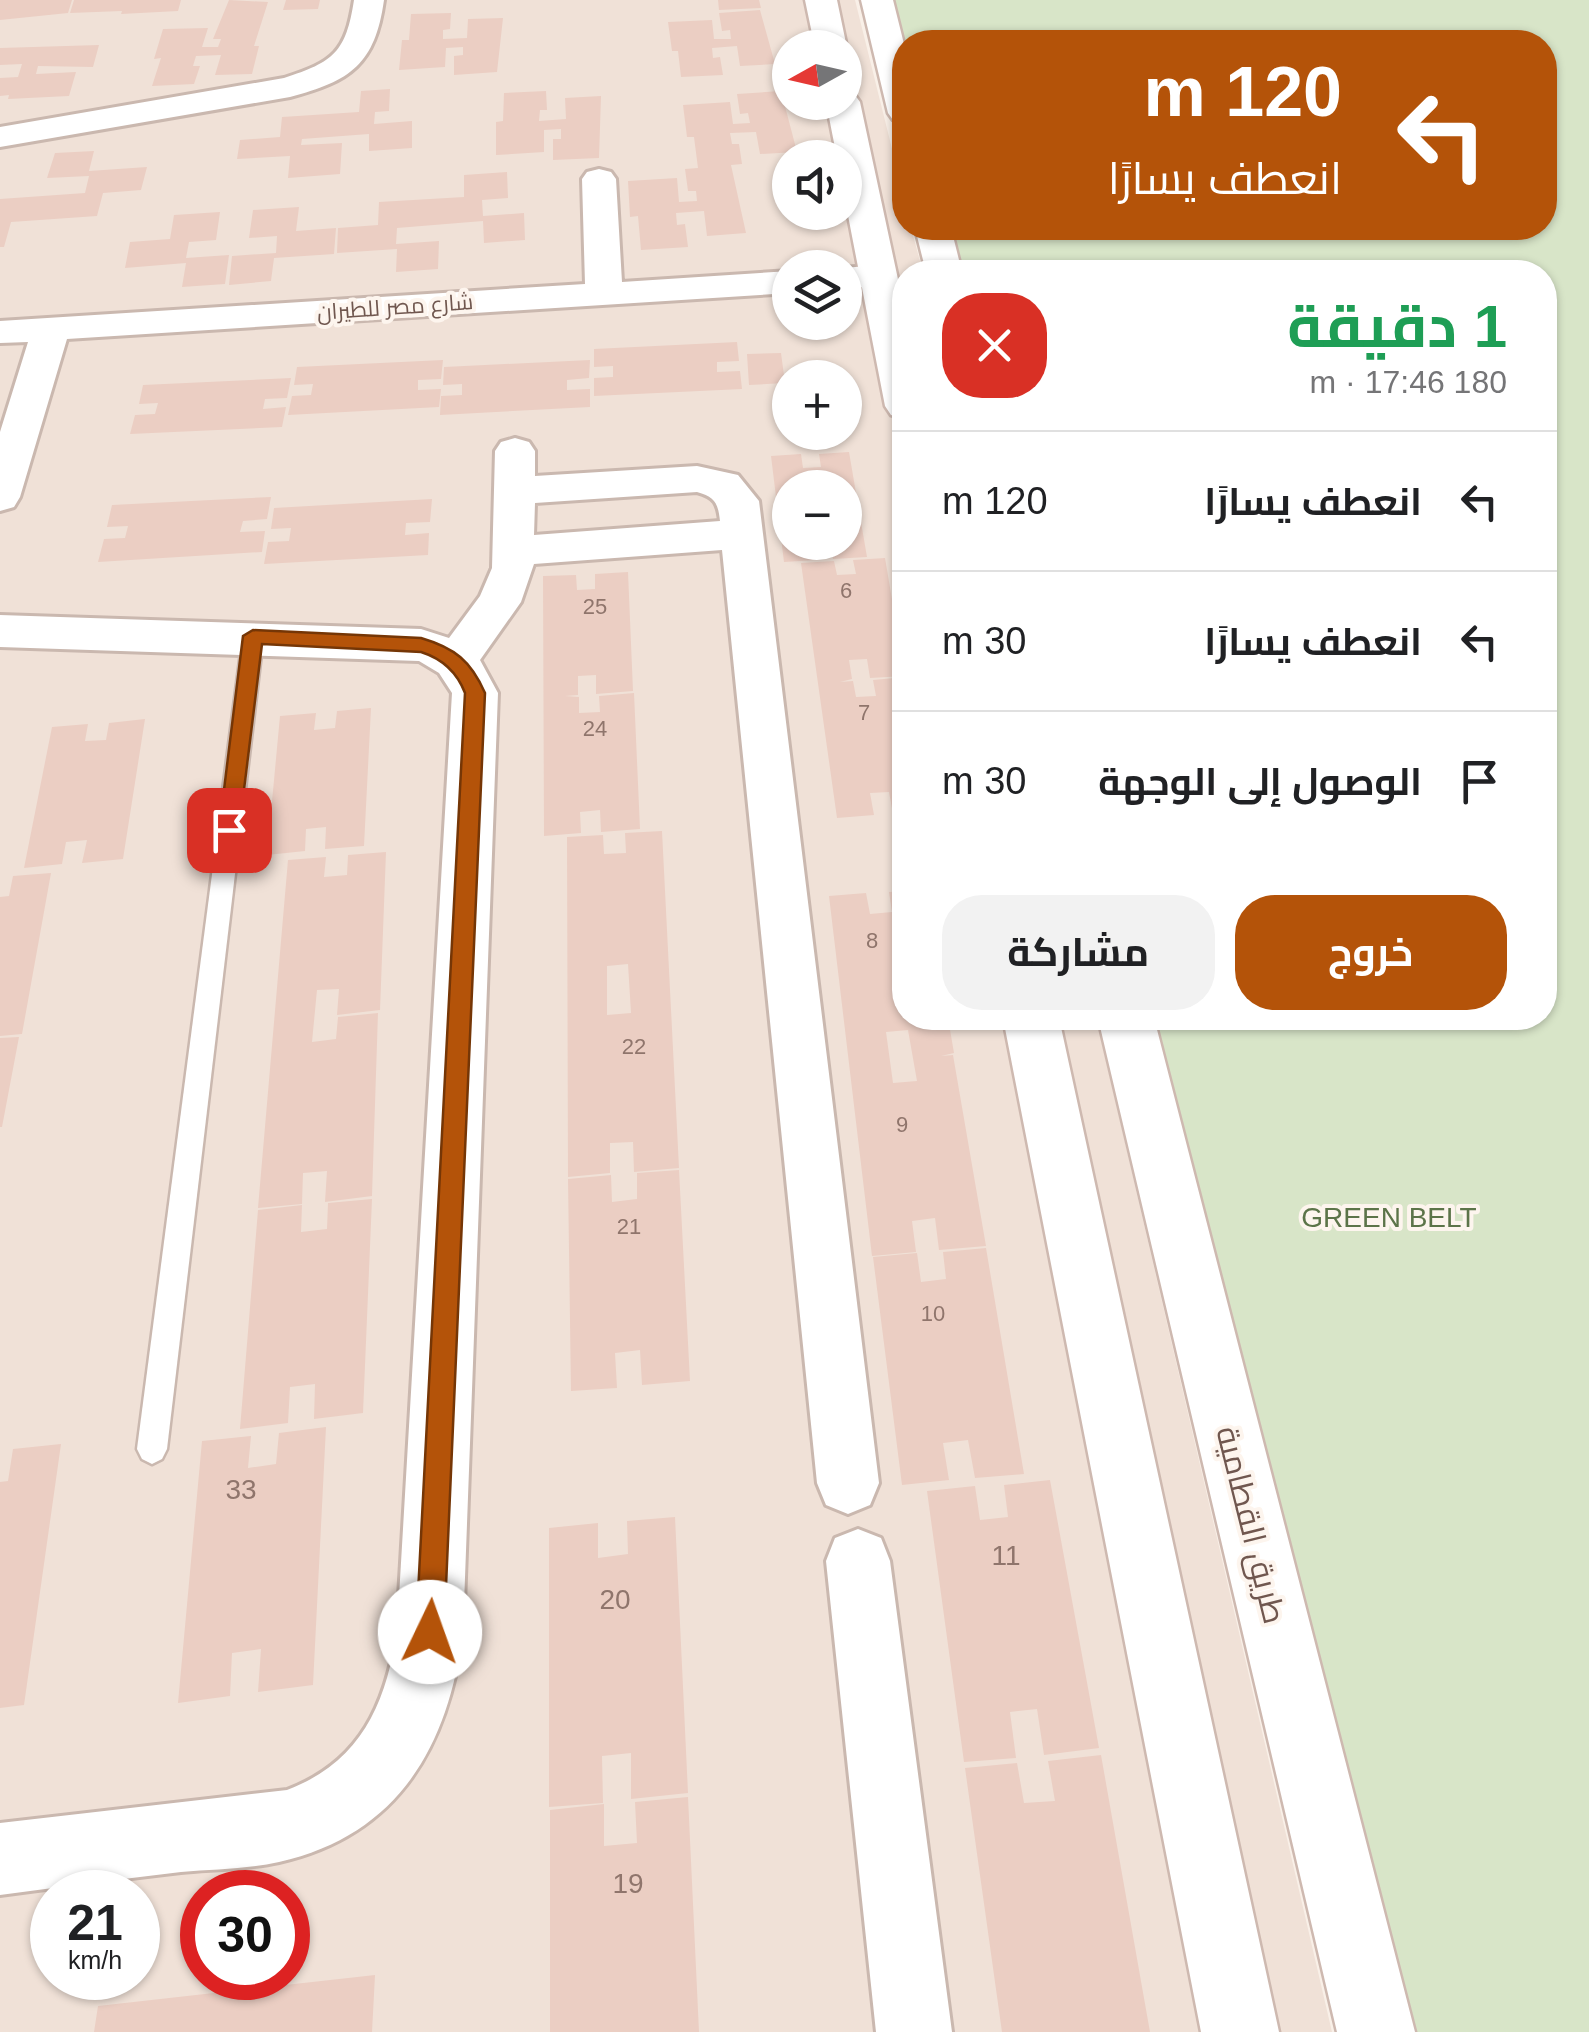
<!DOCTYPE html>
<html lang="ar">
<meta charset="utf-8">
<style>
body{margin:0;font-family:Arial,Cairo,sans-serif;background:#f2f2f2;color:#202124;direction:rtl;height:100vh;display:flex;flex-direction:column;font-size:38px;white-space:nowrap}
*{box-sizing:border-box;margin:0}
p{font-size:32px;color:#757577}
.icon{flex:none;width:55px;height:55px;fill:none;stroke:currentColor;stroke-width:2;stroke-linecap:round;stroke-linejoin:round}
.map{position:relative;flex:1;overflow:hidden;direction:ltr}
.panel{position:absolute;left:892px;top:260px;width:665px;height:770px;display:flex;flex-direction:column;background:#fff;border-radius:40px;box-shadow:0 2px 8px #0004;direction:rtl}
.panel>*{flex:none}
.guide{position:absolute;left:892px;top:30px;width:665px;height:210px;border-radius:40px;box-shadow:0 2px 8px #0004;direction:rtl;background:#b45309;color:#fff;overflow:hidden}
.needle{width:65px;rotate:262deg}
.fabs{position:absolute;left:772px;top:30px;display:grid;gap:20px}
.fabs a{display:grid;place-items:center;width:90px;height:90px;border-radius:50%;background:#fff;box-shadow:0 2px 8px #0004;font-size:50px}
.speed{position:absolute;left:30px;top:1870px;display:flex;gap:20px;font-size:50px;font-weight:700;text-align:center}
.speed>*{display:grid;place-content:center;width:130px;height:130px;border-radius:50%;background:#fff;box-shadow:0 2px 8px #0004;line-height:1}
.speed small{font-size:25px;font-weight:400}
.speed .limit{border:15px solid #d22;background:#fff;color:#111}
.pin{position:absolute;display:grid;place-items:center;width:85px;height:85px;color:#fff;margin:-42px;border-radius:20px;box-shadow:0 5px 15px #0006}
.me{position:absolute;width:110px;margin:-55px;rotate:3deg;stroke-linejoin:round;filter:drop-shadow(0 0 8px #0008)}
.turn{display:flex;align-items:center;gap:35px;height:210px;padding:0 50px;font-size:45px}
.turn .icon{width:130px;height:130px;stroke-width:2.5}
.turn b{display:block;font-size:70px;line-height:85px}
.round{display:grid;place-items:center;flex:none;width:105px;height:105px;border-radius:40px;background:#f2f2f2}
.headline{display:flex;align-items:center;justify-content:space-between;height:170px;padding:0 50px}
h1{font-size:60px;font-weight:700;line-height:75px;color:#1e9e55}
.cta{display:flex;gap:20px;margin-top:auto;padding:20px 50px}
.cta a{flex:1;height:115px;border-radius:40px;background:#b45309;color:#fff;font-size:40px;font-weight:700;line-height:115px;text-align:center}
.cta a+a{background:#f2f2f2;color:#202124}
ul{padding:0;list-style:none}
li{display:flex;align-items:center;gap:30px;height:140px;padding:0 50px;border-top:2px solid #e0e0e0}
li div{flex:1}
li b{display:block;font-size:38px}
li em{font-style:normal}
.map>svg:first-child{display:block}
.residential{fill:#f0e1d7;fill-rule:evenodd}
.green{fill:#d8e5c8}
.building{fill:#ebcec3;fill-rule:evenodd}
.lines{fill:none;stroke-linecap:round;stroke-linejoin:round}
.lane-casing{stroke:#cab8af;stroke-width:5}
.street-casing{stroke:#cab8af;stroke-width:6}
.secondary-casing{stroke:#ceb9b0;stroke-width:5}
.lane{fill:#fff;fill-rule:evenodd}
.street{fill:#fff;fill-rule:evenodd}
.secondary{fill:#fff;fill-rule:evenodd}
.route{fill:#b45309;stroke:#753606;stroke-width:2.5}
.labels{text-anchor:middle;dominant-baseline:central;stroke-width:8;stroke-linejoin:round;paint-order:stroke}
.far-street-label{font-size:22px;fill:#70574f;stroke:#fdf5ee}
.number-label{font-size:22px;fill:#8f756c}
.park-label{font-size:28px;fill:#5c7449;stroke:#fdf5ee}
.near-number-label{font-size:28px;fill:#8f756c}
.near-street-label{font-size:32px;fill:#70574f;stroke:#fdf5ee}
</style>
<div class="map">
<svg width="1589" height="2032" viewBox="0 0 1589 2032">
<rect width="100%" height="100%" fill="#f9f0e8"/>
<!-- residential -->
<path class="residential" d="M 0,0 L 855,0 L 905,201 L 905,228 L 911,228 L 923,272 L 905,272 L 905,1018 L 1096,1018 L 1332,2032 L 0,2032 ZM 790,48 L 845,48 L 845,102 L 790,102 ZM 790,158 L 845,158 L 845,212 L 790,212 ZM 790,268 L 845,268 L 845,322 L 790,322 ZM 790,378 L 845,378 L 845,432 L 790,432 ZM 790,488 L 845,488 L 845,542 L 790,542 ZM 52,1892 L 138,1892 L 138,1978 L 52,1978 ZM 202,1892 L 288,1892 L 288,1978 L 202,1978 Z"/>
<!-- green -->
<path class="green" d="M 889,0 L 1589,0 L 1589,2032 L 1380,2032 L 1135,1018 L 1545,1018 L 1545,272 L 955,272 L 944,228 L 1545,228 L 1545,42 L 905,42 L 905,66 Z"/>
<!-- building -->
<path class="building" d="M 0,0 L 72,0 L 68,13 L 0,20 Z
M 74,0 L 181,0 L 178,11 L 121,14 L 122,11 L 70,13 Z
M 229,0 L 268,2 L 254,46 L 259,46 L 252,74 L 215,75 L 221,55 L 196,56 L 193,66 L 200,66 L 194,84 L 152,86 L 161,58 L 154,59 L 163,29 L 208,28 L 202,47 L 218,47 L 221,39 L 213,39 Z
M 286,0 L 320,0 L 318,9 L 283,10 Z
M 718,0 L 759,0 L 761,8 L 719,10 Z
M 760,10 L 775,64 L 740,66 L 737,46 L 712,48 L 713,58 L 720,57 L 723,75 L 681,77 L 678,51 L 672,51 L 668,22 L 712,20 L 714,39 L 731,39 L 730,30 L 722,31 L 719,13 Z
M 451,13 L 450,29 L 443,30 L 443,39 L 467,38 L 468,19 L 503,18 L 497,72 L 454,75 L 454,56 L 463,55 L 463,47 L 446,48 L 445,67 L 399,70 L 402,40 L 409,40 L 411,14 Z
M 99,45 L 93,67 L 38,66 L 36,74 L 76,72 L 69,96 L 8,99 L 9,95 L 0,96 L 0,78 L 18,77 L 22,64 L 0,65 L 0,48 Z
M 390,89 L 389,111 L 375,112 L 374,124 L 412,121 L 412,148 L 369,151 L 369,134 L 302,139 L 301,145 L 342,143 L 340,174 L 288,178 L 290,156 L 237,159 L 240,140 L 280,137 L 282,117 L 359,112 L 361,91 Z
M 546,91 L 547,110 L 540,110 L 539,121 L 566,119 L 565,98 L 601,96 L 599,158 L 553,160 L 553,139 L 561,139 L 561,129 L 544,130 L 544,152 L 496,155 L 496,122 L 503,121 L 504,93 Z
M 781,91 L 797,152 L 760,154 L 756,132 L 730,133 L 732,144 L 739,144 L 742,164 L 731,165 L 746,233 L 707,236 L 704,211 L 676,213 L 677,225 L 685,224 L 688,247 L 641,250 L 638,216 L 630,217 L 628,181 L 677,178 L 679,202 L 697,201 L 696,191 L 688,191 L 685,169 L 698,168 L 694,137 L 687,137 L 683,105 L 730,102 L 733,124 L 750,123 L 748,113 L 740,114 L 737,94 Z
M 94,151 L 89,171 L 147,167 L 141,190 L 103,193 L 97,216 L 11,222 L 4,247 L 0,247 L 0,199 L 85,193 L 89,176 L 47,178 L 55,153 Z
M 507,172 L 508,198 L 482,200 L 483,216 L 524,213 L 525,240 L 484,243 L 483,221 L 397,228 L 396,244 L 439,241 L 438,269 L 396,272 L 397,249 L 337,253 L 338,228 L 378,225 L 379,202 L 464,197 L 464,175 Z
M 299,207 L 296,231 L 336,228 L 334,254 L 274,258 L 271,281 L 229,285 L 232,256 L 276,253 L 277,236 L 249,238 L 253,210 Z
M 220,212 L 216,240 L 189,242 L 186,258 L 229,255 L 225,284 L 182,287 L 186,263 L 125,268 L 130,242 L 170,239 L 174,215 Z
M 737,342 L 739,361 L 717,362 L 717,372 L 740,371 L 742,389 L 594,396 L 594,378 L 613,377 L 613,366 L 594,367 L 594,349 Z
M 781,353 L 785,383 L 749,385 L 747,354 Z
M 443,360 L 441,379 L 418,380 L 418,390 L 441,389 L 439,407 L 288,415 L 292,396 L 311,395 L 313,384 L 294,385 L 297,367 Z
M 590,360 L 589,378 L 567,380 L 567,390 L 590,389 L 590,407 L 440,415 L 441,396 L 462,395 L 462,384 L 443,385 L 444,367 Z
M 291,378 L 287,398 L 265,399 L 263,409 L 286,407 L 282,427 L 130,434 L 135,415 L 155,414 L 158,403 L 139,404 L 143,385 Z
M 849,452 L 867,557 L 833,559 L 831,542 L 845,542 L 845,488 L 790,488 L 790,542 L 813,542 L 815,560 L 784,562 L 771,456 L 801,454 L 803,468 L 821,467 L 819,454 Z
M 271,497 L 267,519 L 243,521 L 240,532 L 265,531 L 262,552 L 98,562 L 104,539 L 125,538 L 128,526 L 107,527 L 112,505 Z
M 432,499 L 430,522 L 406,523 L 405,535 L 429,533 L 428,555 L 264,564 L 268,542 L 289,541 L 291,528 L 271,529 L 274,508 Z
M 885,558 L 905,676 L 870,678 L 867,659 L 849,660 L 852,679 L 840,682 L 853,681 L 856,697 L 876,696 L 873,680 L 905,677 L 905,813 L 893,814 L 889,792 L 870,793 L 874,815 L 837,818 L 801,563 L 834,561 L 837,575 L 856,574 L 853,560 Z
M 628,572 L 633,691 L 596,694 L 596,675 L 578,676 L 578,695 L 565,696 L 579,697 L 579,713 L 600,712 L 599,696 L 634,693 L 640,829 L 601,832 L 600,810 L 580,812 L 581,833 L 544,836 L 543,576 L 576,575 L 577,590 L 595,589 L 595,574 Z
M 371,708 L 364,846 L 325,849 L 326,827 L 306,829 L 305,851 L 267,855 L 280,716 L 316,713 L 314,730 L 335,728 L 337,711 Z
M 145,719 L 123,859 L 82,863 L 87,840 L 66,842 L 62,864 L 24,868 L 52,727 L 88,724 L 85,741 L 106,740 L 109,723 Z
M 662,831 L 679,1168 L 634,1172 L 633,1142 L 610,1143 L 610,1173 L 568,1177 L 567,837 L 603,835 L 604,854 L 626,853 L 625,833 ZM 628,964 L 631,1013 L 607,1015 L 607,966 Z
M 386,852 L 380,1010 L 337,1015 L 339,989 L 317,990 L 312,1042 L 336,1039 L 338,1017 L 378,1013 L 372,1196 L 325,1202 L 327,1171 L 303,1173 L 302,1204 L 258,1208 L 288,860 L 326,857 L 324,877 L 347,875 L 348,855 Z
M 51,873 L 22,1034 L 0,1036 L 0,897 L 9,896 L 13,876 Z
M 905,891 L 905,1018 L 948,1018 L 954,1053 L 941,1056 L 953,1055 L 986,1246 L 939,1250 L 935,1218 L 912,1221 L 916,1252 L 872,1256 L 829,896 L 866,893 L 870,914 L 892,912 L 889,892 ZM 908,1030 L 917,1081 L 893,1083 L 886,1032 Z
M 19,1037 L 2,1127 L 0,1127 L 0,1038 Z
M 679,1170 L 690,1381 L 642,1385 L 640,1350 L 615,1353 L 617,1388 L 571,1391 L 568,1179 L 611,1175 L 612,1202 L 637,1199 L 637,1173 Z
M 372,1199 L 363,1413 L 314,1419 L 315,1384 L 290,1387 L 288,1423 L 240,1429 L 258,1210 L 302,1205 L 301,1232 L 327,1229 L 328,1203 Z
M 986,1248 L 1024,1474 L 975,1478 L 968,1440 L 943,1443 L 949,1480 L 902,1485 L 873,1257 L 917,1253 L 921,1282 L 946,1279 L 943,1252 Z
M 326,1427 L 313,1685 L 258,1692 L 261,1649 L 232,1653 L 230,1696 L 178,1703 L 202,1441 L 251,1436 L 248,1468 L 276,1464 L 279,1433 Z
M 61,1444 L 24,1705 L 0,1708 L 0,1482 L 8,1481 L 13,1449 Z
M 1050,1480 L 1099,1748 L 1044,1755 L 1037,1709 L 1010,1712 L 1016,1758 L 964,1762 L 927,1491 L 975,1486 L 980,1520 L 1008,1517 L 1004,1485 Z
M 675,1517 L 688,1793 L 631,1799 L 631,1753 L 602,1756 L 603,1803 L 549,1807 L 549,1528 L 598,1523 L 598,1558 L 628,1554 L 627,1521 Z
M 1101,1755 L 1150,2032 L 1002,2032 L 965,1768 L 1017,1763 L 1024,1803 L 1055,1801 L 1048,1761 Z
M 688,1797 L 699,2032 L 550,2032 L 550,1810 L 604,1804 L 604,1846 L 637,1843 L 635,1802 Z
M 375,1975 L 372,2032 L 94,2032 L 98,2006 Z"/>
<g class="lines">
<defs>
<path id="lane" d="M 253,629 L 263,637 L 167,1449 L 162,1459 L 152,1464 L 142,1459 L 137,1449 L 243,637 Z"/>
<path id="street" d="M 354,0 L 384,0 C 375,64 351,81 290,97 L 0,147 L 0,127 L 284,78 C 334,62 346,52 354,0 Z
M 599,169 L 611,172 L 616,179 L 622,282 L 790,271 L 790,293 L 67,339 L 20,497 L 14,507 L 0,511 L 0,432 L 28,342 L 0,343 L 0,321 L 585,284 L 582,179 L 587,172 Z
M 878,265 L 891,268 L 896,276 L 891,284 L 845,289 L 844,268 Z
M 515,438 L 529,442 L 535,451 L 535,476 L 697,466 L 738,475 L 759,501 L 879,1483 L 870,1505 L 848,1514 L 826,1505 L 817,1483 L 722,550 L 534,564 L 521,602 L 480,660 L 498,693 L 463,1631 C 449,1745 399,1835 279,1862 C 247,1869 214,1869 181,1872 C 121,1879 60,1887 0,1895 L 0,1823 L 287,1790 C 361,1762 386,1704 397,1631 L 452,693 L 439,673 L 419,661 L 0,647 L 0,615 L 421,629 L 449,638 L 480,596 L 492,568 L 495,451 L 501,442 ZM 697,492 C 715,497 718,503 720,521 L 534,535 L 535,503 Z
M 858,1529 L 881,1538 L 890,1561 L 952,2032 L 876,2032 L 826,1561 L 835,1538 Z"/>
<path id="secondary" d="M 805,0 L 837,0 L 847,48 L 845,51 L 845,48 L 815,48 Z
M 861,0 L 893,0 L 905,48 L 905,123 L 893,120 L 888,113 Z
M 845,92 L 855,95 L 860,102 L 905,312 L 905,419 L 891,415 L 885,406 L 845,200 L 845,158 L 837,158 L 826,102 L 845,102 Z
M 915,228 L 951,228 L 962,272 L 926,272 Z
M 1003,1018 L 1059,1018 L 1279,2032 L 1201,2032 Z
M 1098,1018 L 1154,1018 L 1415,2032 L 1337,2032 Z"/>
</defs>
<!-- lane casing -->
<use href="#lane" class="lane-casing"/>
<!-- street casing -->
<use href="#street" class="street-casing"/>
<!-- secondary casing -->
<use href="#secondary" class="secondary-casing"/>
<!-- lane -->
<use href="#lane" class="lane"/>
<!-- street -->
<use href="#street" class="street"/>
<!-- secondary -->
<use href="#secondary" class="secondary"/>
</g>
<!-- route -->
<path class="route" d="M 253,630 L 421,638 C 455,648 471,661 485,693 L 444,1632 L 440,1642 L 430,1646 L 420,1642 L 416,1632 L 465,693 C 457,672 443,659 421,652 L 262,644 L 239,830 L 229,838 L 219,830 L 243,636 Z"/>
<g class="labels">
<!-- far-street labels -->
<g class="far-street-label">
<text transform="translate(395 307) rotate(-4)">شارع مصر للطيران</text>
</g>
<!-- number labels -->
<g class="number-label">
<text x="846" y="590">6</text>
<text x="595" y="606">25</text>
<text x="864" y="712">7</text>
<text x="595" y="728">24</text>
<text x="872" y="940">8</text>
<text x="634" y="1046">22</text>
<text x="902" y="1124">9</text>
<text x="629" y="1226">21</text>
<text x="933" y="1313">10</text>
</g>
<!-- park labels -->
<g class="park-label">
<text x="1389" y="1217">GREEN BELT</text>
</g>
<!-- near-number labels -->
<g class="near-number-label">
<text x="241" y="1489">33</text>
<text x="1006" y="1555">11</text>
<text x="615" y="1599">20</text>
<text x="628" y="1883">19</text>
</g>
<!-- near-street labels -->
<g class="near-street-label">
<text transform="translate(1251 1525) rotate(76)">طريق القطامية</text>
</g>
</g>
</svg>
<div class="fabs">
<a><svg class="needle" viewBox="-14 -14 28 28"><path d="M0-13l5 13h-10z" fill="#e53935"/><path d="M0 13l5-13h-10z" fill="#757577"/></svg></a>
<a><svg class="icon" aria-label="sound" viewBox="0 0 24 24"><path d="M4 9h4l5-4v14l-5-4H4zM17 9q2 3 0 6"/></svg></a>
<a><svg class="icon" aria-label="layers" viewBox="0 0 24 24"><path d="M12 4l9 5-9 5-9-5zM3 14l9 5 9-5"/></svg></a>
<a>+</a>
<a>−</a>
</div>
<div class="speed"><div>21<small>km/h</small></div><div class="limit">30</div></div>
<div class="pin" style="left:229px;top:830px;background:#d93025"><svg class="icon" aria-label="arrive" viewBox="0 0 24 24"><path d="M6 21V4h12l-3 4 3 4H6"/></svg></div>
<svg class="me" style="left:430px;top:1632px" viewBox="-20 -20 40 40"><circle r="19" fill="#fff"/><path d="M0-13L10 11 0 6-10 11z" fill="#b45309"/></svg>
<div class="guide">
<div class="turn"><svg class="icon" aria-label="left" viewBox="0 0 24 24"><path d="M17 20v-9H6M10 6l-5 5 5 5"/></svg><div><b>120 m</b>انعطف يسارًا</div></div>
</div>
<section class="panel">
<div class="headline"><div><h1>1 دقيقة</h1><p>180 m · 17:46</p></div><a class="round" style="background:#d93025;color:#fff"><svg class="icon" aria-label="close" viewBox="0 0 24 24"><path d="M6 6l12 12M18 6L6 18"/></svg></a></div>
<ul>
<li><svg class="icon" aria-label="left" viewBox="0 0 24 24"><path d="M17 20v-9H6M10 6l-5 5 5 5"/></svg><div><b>انعطف يسارًا</b></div><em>120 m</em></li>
<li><svg class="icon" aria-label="left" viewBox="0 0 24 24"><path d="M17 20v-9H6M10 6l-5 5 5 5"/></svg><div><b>انعطف يسارًا</b></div><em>30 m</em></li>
<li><svg class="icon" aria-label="arrive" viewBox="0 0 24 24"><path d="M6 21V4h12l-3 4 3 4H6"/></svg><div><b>الوصول إلى الوجهة</b></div><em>30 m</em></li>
</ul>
<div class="cta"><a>خروج</a><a>مشاركة</a></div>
</section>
</div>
